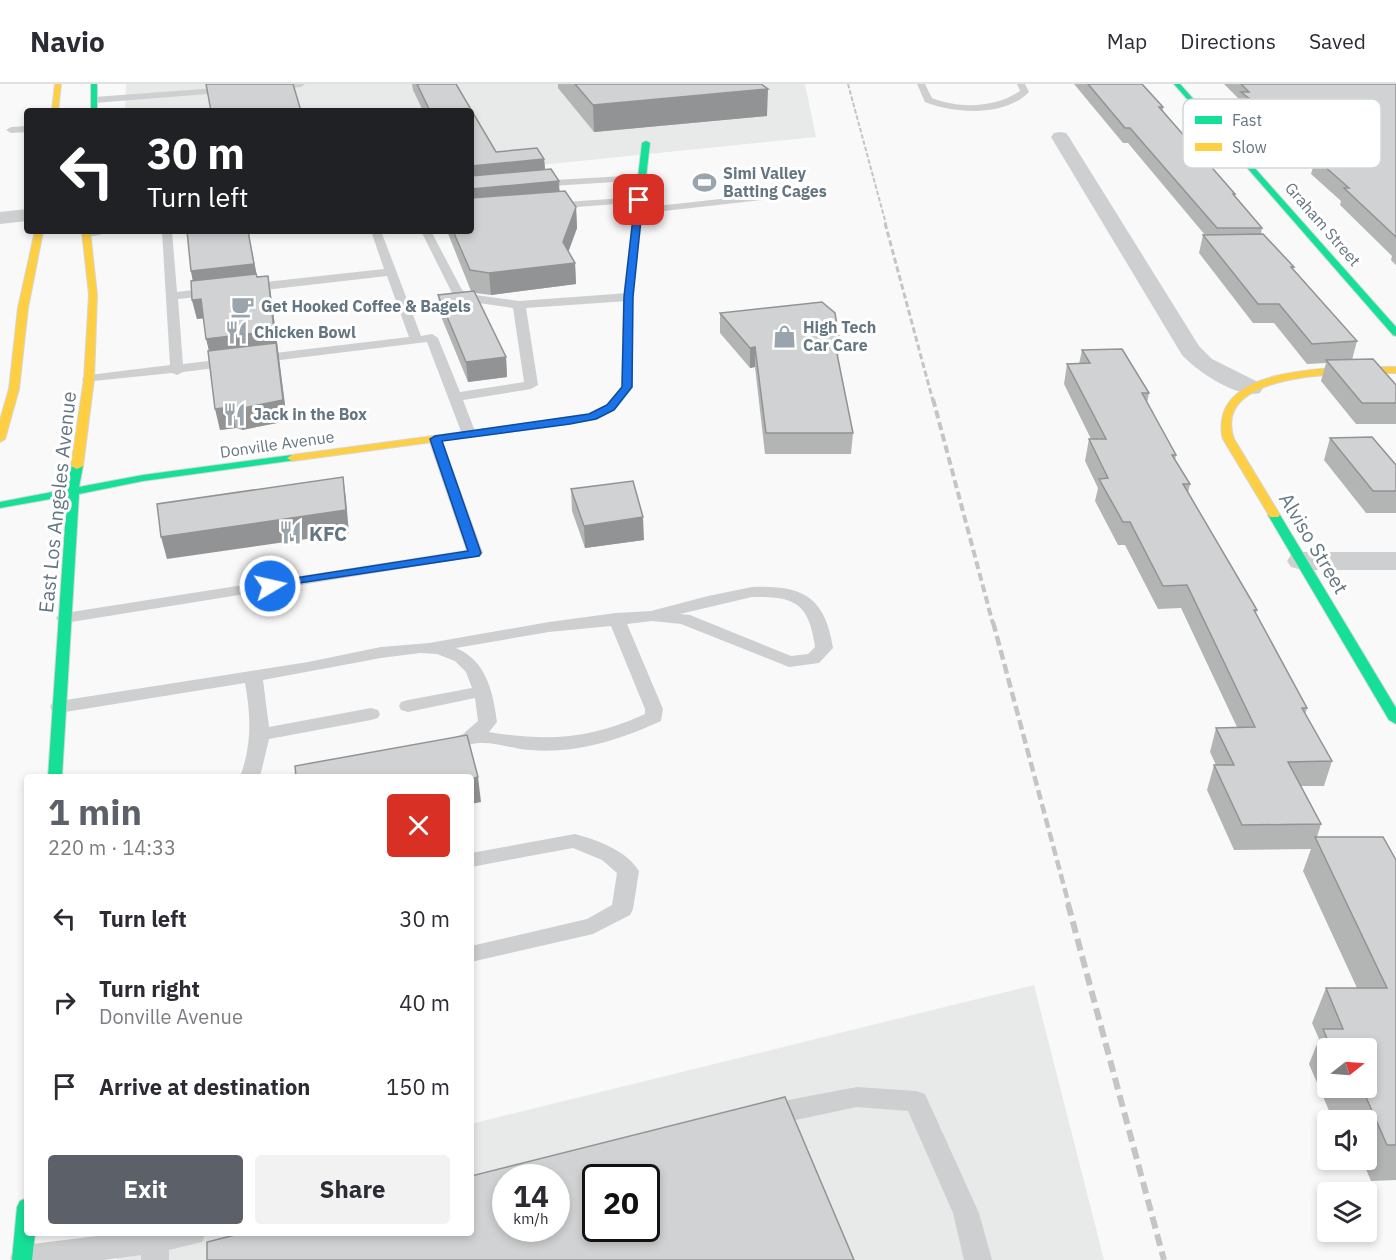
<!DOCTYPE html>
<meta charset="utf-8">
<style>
body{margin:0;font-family:"IBM Plex Sans",sans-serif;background:#f2f2f3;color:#2b2b33;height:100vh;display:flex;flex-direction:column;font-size:22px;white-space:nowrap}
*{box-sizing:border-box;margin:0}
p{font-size:20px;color:#7c7c81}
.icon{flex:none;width:33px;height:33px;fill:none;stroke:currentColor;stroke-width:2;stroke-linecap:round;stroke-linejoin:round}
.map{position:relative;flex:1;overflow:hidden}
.panel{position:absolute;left:24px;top:690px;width:450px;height:462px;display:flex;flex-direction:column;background:#fff;border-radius:6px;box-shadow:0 3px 9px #0003}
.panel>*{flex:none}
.guide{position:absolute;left:24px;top:24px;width:450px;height:126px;border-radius:6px;box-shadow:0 3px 9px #0003;background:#202124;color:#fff;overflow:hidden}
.needle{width:39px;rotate:73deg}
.tools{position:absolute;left:1317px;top:954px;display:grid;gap:12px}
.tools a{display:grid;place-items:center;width:60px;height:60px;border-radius:6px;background:#fff;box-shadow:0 3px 9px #0003;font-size:30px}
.speed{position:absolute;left:492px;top:1080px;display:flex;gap:12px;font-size:30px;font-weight:700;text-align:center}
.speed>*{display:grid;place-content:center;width:78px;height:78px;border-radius:50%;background:#fff;box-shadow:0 3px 9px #0003;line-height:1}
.speed small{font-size:15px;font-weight:400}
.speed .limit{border:3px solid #111;border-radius:9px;background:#fff;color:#111}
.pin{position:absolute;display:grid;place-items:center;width:51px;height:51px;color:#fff;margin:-26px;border-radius:12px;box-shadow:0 3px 9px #0006}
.me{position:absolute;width:66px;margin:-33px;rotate:81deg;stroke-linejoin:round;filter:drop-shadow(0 0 4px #0008)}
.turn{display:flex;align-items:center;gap:21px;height:126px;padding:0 24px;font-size:27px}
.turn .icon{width:78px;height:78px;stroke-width:2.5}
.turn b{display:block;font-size:42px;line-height:51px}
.round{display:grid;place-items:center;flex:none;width:63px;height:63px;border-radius:6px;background:#f2f2f3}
.head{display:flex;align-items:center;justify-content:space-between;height:102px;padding:0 24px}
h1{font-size:36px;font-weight:700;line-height:45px;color:#5c6169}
.primary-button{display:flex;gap:12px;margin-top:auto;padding:12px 24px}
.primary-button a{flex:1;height:69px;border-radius:6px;background:#5c6169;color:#fff;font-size:24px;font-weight:700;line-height:69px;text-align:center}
.primary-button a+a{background:#f2f2f3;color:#2b2b33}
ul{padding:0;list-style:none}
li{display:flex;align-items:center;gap:18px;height:84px;padding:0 24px}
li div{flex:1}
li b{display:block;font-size:22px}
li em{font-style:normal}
header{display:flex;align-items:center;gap:36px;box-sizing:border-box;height:84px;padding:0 30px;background:#fff;border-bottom:2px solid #e1e1e2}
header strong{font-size:28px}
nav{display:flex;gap:33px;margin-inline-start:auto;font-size:21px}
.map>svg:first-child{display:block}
.built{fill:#e8e9e9;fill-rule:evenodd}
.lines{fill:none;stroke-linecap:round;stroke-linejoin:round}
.fast-casing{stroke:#d5d6d7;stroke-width:2}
.slow-casing{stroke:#d5d6d7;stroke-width:2}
.lane{fill:#cecfd0;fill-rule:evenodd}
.street{fill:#cecfd0;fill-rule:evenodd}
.fast{fill:#16e098;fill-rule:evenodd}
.slow{fill:#ffcf43;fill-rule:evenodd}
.rail-far4{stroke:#c3c5c6;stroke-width:2;stroke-dasharray:4.5 2;stroke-linecap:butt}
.rail-far3{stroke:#c3c5c6;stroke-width:3;stroke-dasharray:6 3;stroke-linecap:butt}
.rail-far2{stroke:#c3c5c6;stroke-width:4;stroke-dasharray:8 4;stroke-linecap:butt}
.rail-far1{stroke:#c3c5c6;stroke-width:4.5;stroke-dasharray:10 4.5;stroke-linecap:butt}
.rail{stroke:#c3c5c6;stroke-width:6;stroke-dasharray:12 6;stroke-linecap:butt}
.wall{fill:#b3b5b5;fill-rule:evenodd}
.shaded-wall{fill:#929394}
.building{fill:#d0d2d3;stroke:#929394;stroke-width:1.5;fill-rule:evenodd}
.route{fill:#1a73e8;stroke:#114b97;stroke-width:1.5}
.labels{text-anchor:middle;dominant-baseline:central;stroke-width:6;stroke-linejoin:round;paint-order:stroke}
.far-poi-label{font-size:16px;font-weight:bold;fill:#657683;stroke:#fff;text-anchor:start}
.far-street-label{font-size:16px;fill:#657683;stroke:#fff}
.street-label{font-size:20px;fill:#657683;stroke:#fff}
.poi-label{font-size:20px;font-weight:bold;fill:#657683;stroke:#fff;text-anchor:start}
.key{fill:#fff;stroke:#d1d6da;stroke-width:1.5}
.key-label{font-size:16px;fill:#657683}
</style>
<header>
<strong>Navio</strong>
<nav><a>Map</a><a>Directions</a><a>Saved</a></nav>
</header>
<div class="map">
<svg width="1396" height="1176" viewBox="0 0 1396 1176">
<rect width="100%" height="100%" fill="#f9f9f9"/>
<!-- built -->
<path class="built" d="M 126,0 L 805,0 L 816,53 L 471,88 L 471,27 L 125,27 Z
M 1034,901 L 1104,1176 L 117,1176 L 117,1149 L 471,1149 L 471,1040 ZM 506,1094 L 556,1094 L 556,1144 L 506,1144 ZM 596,1094 L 646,1094 L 646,1144 L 596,1144 Z"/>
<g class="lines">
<defs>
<path id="fast" d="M 91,0 L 97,0 L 97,27 L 91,27 Z
M 1174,0 L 1180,0 L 1396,243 L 1396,252 L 1393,251 Z
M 646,57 L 650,59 L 632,213 L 632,303 L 615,325 L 596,335 L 535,343 L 535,339 L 539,338 L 589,330 L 607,321 L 622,303 L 624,213 L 642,59 Z
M 292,371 L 297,374 L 296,376 L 143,397 L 79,410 L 62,693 L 48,693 L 67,412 L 0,424 L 0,418 L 68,405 L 71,382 L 77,379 L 83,382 L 79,403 L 143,391 Z
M 1274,428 L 1280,431 L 1396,624 L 1396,640 L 1389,636 L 1268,431 Z
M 27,1114 L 27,1149 L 35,1149 L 32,1176 L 12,1176 L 17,1123 L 20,1117 Z"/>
<path id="slow" d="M 55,0 L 61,0 L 58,27 L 52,27 Z
M 35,147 L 43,147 L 28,224 L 19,305 L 5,355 L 0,358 L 0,336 L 9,305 L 18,224 Z
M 82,147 L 90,147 L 97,211 L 94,295 L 83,382 L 77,385 L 71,382 L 84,295 L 89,211 Z
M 1351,283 L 1396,283 L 1396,289 C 1358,289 1209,284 1234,355 L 1280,431 L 1278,433 L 1270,433 L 1223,355 C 1221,348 1221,343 1222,336 C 1229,288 1313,285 1351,283 Z
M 539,338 L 543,339 L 543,343 L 292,377 L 287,374 L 292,371 Z"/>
</defs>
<!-- fast casing -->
<use href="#fast" class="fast-casing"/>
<!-- slow casing -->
<use href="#slow" class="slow-casing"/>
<!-- lane -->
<path class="lane" d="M 274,0 L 305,0 L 301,3 L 269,6 L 265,3 Z
M 917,0 L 925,0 L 932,14 C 959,25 996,24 1020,7 L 1017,0 L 1025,0 L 1029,8 C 1005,33 955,30 925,18 Z
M 230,3 L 233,4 L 233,8 L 94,19 L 90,16 L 94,13 Z
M 27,42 L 27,48 L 11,49 L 6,46 L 11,43 Z
M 642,91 L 646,92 L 646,96 L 536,103 L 531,100 L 536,97 Z
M 775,109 L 780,112 L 779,114 L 638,130 L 633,127 L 638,124 Z
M 639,113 L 644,116 L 643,118 L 551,125 L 546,122 L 551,119 Z
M 82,147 L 107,147 C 102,152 89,153 82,151 Z
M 162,147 L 172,147 L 177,208 L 217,203 L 223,207 L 217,211 L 178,215 L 183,280 L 409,253 L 387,192 L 247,208 L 241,204 L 247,200 L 384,185 L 371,147 L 381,147 L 421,252 L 432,250 L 438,254 L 460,308 L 524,298 L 513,224 L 465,217 L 453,211 L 421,147 L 431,147 L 462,206 L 468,210 L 519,217 L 628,209 L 634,213 L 628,217 L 526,224 L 538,301 L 531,305 L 463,316 L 476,350 L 469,354 L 462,350 L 427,258 L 183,288 L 177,291 L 172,289 L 84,298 L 82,295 L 89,291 L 170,281 Z
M 435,351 L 442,355 L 483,469 L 481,472 L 65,539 L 59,538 L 56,534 L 59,530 L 65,529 L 466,466 L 428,355 Z
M 752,503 C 802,501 825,512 833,564 L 819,579 L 789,583 L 681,540 L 652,537 L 627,540 L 663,625 L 661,637 C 620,656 575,670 530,666 C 513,665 495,658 479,659 C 465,659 454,671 439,667 L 436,663 L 439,659 L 463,650 L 478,637 L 475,614 L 408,628 L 401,626 L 399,622 L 401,618 L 408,616 L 472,604 L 466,588 L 455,577 L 437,570 L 420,569 L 381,574 L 263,596 L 269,643 L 371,624 L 378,626 L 380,630 L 378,634 L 371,636 L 269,655 L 260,693 L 240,693 C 252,661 251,632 245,599 L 59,629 L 52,627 L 50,623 L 52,619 L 59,617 L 308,578 L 381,563 L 429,559 L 549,538 L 616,529 L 651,527 L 708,512 ZM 752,513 C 795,512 809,519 815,563 L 808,570 L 791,572 L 690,531 L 680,530 ZM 611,542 L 645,625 L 645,630 C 591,655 547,658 489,648 L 497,638 C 493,609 487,577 456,564 L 549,548 Z
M 575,750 C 597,756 626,766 639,787 L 633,825 L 630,831 L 593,850 L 471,878 L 471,862 L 587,835 L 612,821 L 617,789 L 602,776 L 573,764 L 471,783 L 471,769 Z
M 857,1003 L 916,1007 L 925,1010 L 979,1129 L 992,1176 L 964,1176 L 953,1129 L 908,1027 L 857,1023 L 767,1042 L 758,1038 L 754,1031 L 758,1024 L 767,1020 Z
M 121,1149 L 206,1149 L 202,1158 L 169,1166 L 169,1176 L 141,1176 L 141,1171 L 104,1176 L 11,1176 L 10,1174 L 14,1165 L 24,1161 Z"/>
<!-- street -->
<path class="street" d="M 1060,48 L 1066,49 L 1069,53 L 1199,262 L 1212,275 L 1260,299 L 1263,304 L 1260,309 C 1237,315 1197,287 1182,271 L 1051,53 L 1054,49 Z
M 27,125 L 27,137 L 0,140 L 0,128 Z
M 1302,468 L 1396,468 L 1396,486 L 1302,486 L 1291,483 L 1287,477 L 1291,471 Z"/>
<!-- fast -->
<use href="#fast" class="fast"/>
<!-- slow -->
<use href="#slow" class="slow"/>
<!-- rail-far4 -->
<path class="rail-far4" d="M 848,0 L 886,140"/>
<!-- rail-far3 -->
<path class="rail-far3" d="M 885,139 L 933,317"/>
<!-- rail-far2 -->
<path class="rail-far2" d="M 933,315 L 993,540"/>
<!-- rail-far1 -->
<path class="rail-far1" d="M 993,538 L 1069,821"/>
<!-- rail -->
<path class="rail" d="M 1068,820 L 1164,1176"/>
</g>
<!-- wall -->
<path class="wall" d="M 412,0 L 456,0 L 496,68 L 544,75 L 545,85 L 560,107 L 576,123 L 577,144 L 568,168 L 575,179 L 576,200 L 491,211 L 475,209 L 506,273 L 507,293 L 468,298 L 440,230 L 438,211 L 471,207 L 447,147 L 471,147 L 471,27 L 423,27 L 413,6 Z
M 558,0 L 761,0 L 767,32 L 594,48 L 558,4 Z
M 1074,0 L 1142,0 L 1163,23 L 1163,28 L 1235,110 L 1235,112 L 1262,144 L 1261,150 L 1294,183 L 1293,185 L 1357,257 L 1352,276 L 1396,301 L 1396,340 L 1356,340 L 1321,297 L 1326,279 L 1307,280 L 1274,239 L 1253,239 L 1199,169 L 1203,151 L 1205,151 L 1128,59 L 1123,59 Z
M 1224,0 L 1396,0 L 1396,181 L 1391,176 L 1392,172 L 1340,121 L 1341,117 L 1311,90 L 1313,83 L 1237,23 L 1239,15 Z
M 248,147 L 257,193 L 268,192 L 271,211 L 287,337 L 242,346 L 236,344 L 220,346 L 204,234 L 197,235 L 192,216 L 193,196 L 191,187 Z
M 720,229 L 839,254 L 838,274 L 853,349 L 851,370 L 765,370 L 755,283 L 750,284 L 720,249 Z
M 1082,266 L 1149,309 L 1147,319 L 1176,371 L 1175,376 L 1190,400 L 1188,409 L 1257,526 L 1256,529 L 1307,624 L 1305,631 L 1332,677 L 1324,702 L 1301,702 L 1321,740 L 1317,753 L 1396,776 L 1396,1096 L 1371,1097 L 1362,1076 L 1366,1076 L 1366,1036 L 1333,1036 L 1309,980 L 1319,955 L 1312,939 L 1326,904 L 1357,904 L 1303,787 L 1311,765 L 1234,766 L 1207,706 L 1214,681 L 1216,681 L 1210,668 L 1216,644 L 1237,643 L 1181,524 L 1158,525 L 1125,461 L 1118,461 L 1095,417 L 1098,404 L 1085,377 L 1089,355 L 1091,355 L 1064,300 L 1067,280 L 1079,280 ZM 1328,964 L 1366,964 L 1366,1004 L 1328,1004 Z
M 1330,354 L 1396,381 L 1396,429 L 1366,429 L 1324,376 Z
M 571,405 L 644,456 L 585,464 L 572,427 Z"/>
<!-- shaded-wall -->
<path class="shaded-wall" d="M 768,5 L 767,32 L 594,48 L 593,21 Z
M 544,75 L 546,94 L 471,102 L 471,82 Z
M 559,97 L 560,117 L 471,125 L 471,105 Z
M 576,123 L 577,144 L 564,180 L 563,158 Z
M 248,147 L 258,197 L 194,204 L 191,187 Z
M 575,179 L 576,200 L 491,211 L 489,189 Z
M 268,192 L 271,211 L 287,337 L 242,346 L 238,325 L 211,274 L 206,255 Z
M 201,215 L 205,234 L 197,235 L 192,216 Z
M 839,254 L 838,274 L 834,255 Z
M 755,263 L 755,283 L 750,284 L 750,264 Z
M 506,273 L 507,293 L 468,298 L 466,278 Z
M 231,323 L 236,344 L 220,346 L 215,325 Z
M 343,393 L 346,415 L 349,449 L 167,475 L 161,453 Z
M 643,433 L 644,456 L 585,464 L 584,442 Z
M 478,693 L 481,718 L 471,720 L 471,695 Z"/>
<!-- building -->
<path class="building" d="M 206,0 L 293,0 L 301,27 L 211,27 Z
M 417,0 L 456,0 L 496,68 L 537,64 L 544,75 L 471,82 L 471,27 L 430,27 Z
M 575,0 L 761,0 L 768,5 L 593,21 Z
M 1088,0 L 1142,0 L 1163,23 L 1159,23 L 1235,110 L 1233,110 L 1262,144 L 1217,144 L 1130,44 L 1125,44 Z
M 1241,0 L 1396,0 L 1396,153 L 1344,104 L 1349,104 L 1315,74 L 1325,74 L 1241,8 L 1249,8 Z
M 551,85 L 559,97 L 471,105 L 471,92 Z
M 565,107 L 576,123 L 563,158 L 575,179 L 489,189 L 470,186 L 453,147 L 471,147 L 471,114 Z
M 187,147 L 248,147 L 254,180 L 191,187 Z
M 1263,150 L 1294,183 L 1291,183 L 1357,257 L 1312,260 L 1279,220 L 1258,220 L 1203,151 Z
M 256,190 L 257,193 L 268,192 L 274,247 L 206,255 L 201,215 L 192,216 L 191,197 Z
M 474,207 L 506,273 L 466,278 L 438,211 Z
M 822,218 L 835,229 L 839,254 L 834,255 L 853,349 L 766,349 L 755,263 L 750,264 L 720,229 Z
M 276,259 L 283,316 L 238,325 L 231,323 L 215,325 L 208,267 Z
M 1122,265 L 1149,309 L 1142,309 L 1176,371 L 1172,371 L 1190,400 L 1183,400 L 1257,526 L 1254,526 L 1307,624 L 1302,624 L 1332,677 L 1288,678 L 1321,740 L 1242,741 L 1214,681 L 1234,681 L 1216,644 L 1255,643 L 1187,501 L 1163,502 L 1130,438 L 1123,438 L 1099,395 L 1108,394 L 1089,355 L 1106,355 L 1067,280 L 1090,279 L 1082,266 Z
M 1373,275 L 1396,301 L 1396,319 L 1362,319 L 1326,276 Z
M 1372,353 L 1396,381 L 1396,407 L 1373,407 L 1330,354 Z
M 343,393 L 346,426 L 161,453 L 157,420 Z
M 633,397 L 643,433 L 584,442 L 571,405 Z
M 467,651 L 478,693 L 471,695 L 471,693 L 296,693 L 295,682 Z
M 1315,753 L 1383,753 L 1396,776 L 1396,1061 L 1387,1061 L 1362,1004 L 1349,1005 L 1348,1004 L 1366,1004 L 1366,964 L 1331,964 L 1323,945 L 1343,945 L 1326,904 L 1387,904 Z
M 785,1013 L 854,1176 L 207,1176 L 207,1158 L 243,1149 L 471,1149 L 471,1092 ZM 506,1094 L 556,1094 L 556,1144 L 506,1144 ZM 596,1094 L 646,1094 L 646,1144 L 596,1144 Z"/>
<!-- route -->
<path class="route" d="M 639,114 L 643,116 L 633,213 L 632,303 L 614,326 L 596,335 L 570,340 L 442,357 L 481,469 L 479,472 L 266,504 L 264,502 L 270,498 L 468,467 L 430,355 L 435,352 L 589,330 L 607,321 L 622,303 L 624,213 L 635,116 Z"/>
<!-- icons -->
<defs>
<symbol id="stadium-bare" viewBox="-9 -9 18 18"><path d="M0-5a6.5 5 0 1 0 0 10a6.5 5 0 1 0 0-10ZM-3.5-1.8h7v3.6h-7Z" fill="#99a4ac" stroke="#fff" stroke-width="2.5" paint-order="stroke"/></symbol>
<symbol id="cafe-bare" viewBox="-9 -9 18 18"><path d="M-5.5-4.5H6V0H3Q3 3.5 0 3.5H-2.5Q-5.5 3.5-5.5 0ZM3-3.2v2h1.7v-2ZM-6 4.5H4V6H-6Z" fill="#99a4ac" stroke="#fff" stroke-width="2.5" paint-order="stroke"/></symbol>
<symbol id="restaurant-bare" viewBox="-9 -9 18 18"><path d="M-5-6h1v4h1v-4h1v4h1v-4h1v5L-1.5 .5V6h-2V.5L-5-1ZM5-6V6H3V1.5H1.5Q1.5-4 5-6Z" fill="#99a4ac" stroke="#fff" stroke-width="2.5" paint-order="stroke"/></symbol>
<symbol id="shop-bare" viewBox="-9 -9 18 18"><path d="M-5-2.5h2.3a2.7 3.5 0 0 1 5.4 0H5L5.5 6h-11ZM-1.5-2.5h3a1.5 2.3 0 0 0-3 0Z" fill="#99a4ac" stroke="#fff" stroke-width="2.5" paint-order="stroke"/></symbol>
</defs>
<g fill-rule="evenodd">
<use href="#stadium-bare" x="688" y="82" width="33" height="33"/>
<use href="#cafe-bare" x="226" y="206" width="33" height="33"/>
<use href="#restaurant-bare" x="220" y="232" width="33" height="33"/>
<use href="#shop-bare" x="768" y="236" width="33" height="33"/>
<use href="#restaurant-bare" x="218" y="314" width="33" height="33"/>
<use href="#restaurant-bare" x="274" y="432" width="33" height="33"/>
</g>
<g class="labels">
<!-- far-poi labels -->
<g class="far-poi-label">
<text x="723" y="89">Simi Valley<tspan x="723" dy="18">Batting Cages</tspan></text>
<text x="261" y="222">Get Hooked Coffee &amp; Bagels</text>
<text x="803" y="243">High Tech<tspan x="803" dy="18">Car Care</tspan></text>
<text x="254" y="248">Chicken Bowl</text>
<text x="253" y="330">Jack in the Box</text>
</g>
<!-- far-street labels -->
<g class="far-street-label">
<text transform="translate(1323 140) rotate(49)">Graham Street</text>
<text transform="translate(277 360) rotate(-8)">Donville Avenue</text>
</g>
<!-- street labels -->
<g class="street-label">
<text transform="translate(57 418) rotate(-84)">East Los Angeles Avenue</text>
<text transform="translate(1314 459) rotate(59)">Alviso Street</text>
</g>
<!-- poi labels -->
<g class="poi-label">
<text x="309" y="449">KFC</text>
</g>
</g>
<!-- legend -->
<rect x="1183" y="15" width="198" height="69" rx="9" class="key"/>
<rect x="1195" y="32" width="27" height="8" fill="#16e098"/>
<rect x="1195" y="59" width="27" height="8" fill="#ffcf43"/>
<g class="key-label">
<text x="1232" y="42">Fast</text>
<text x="1232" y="69">Slow</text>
</g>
</svg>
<div class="tools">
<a><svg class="needle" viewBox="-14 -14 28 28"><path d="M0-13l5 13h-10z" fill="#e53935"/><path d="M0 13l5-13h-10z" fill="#7c7c81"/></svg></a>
<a><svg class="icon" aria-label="sound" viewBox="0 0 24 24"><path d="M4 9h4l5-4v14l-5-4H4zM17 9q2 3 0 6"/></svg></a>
<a><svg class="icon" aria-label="layers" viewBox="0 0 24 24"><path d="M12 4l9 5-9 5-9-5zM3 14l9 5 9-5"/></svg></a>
</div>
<div class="speed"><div>14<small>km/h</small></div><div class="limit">20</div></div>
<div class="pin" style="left:639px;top:116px;background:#d93025"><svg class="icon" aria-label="arrive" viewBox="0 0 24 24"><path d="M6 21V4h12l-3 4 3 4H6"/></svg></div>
<svg class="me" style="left:270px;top:502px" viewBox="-20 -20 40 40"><circle r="17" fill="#1a73e8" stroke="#fff" stroke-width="3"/><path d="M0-11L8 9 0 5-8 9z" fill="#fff"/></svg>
<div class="guide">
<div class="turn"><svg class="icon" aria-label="left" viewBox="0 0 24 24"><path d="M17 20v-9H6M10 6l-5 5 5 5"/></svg><div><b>30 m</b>Turn left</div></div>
</div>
<section class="panel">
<div class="head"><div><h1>1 min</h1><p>220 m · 14:33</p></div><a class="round" style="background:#d93025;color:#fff"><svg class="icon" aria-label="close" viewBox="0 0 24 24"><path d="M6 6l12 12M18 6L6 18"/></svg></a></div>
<ul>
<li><svg class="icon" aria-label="left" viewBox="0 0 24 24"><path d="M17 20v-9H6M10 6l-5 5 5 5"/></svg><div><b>Turn left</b></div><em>30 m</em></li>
<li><svg class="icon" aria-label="right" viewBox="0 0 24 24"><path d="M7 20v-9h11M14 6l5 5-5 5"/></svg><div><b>Turn right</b><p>Donville Avenue</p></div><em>40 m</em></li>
<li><svg class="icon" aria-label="arrive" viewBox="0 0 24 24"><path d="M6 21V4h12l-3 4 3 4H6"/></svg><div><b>Arrive at destination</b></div><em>150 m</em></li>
</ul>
<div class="primary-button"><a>Exit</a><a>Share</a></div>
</section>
</div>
